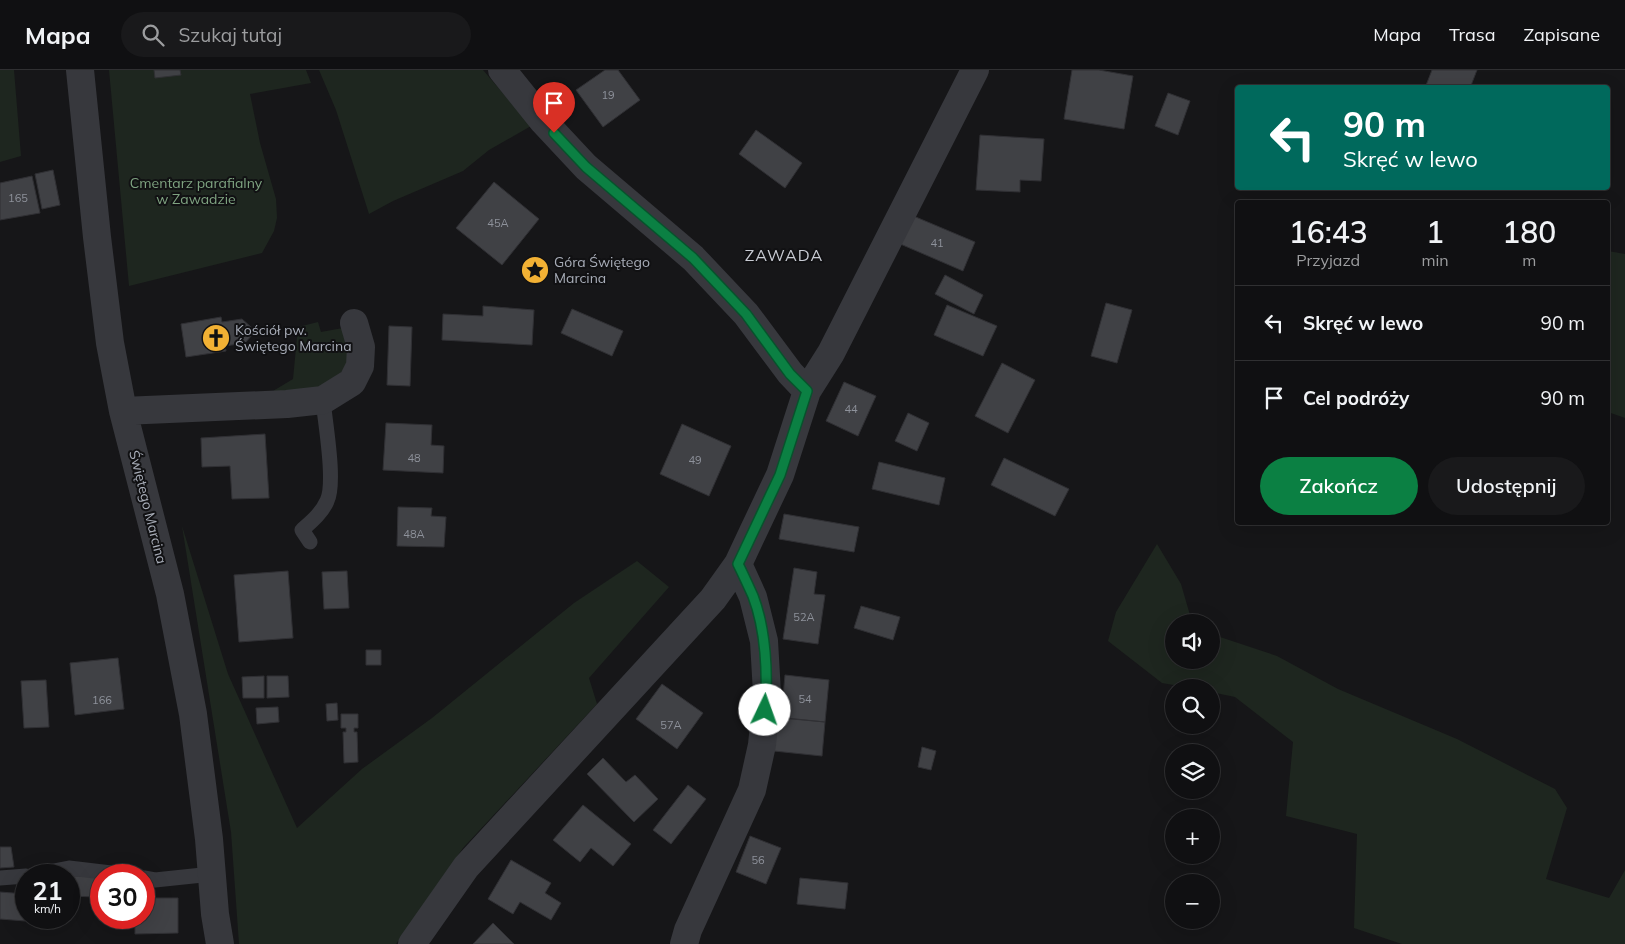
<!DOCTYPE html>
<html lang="pl">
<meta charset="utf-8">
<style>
body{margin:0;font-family:Mulish,sans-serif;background:#19191b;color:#f1f3f6;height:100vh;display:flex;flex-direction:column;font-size:19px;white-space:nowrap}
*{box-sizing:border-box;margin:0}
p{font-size:16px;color:#9c9d9f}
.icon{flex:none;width:28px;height:28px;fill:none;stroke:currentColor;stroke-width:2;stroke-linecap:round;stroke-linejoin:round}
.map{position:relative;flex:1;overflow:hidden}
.side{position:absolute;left:1235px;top:130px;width:375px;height:325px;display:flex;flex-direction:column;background:#101012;border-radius:5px;box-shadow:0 5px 20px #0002,0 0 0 1px #303032}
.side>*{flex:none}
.guide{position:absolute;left:1235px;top:15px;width:375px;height:105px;border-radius:5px;box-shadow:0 5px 20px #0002,0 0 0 1px #303032;background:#00695c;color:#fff;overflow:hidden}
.tools{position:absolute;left:1165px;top:544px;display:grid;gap:10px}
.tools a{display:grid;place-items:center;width:55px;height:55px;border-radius:50%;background:#101012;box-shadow:0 5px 20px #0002,0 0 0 1px #303032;font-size:25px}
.speed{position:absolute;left:15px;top:794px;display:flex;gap:10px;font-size:25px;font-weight:700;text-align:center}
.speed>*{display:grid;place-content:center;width:65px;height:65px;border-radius:50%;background:#101012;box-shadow:0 5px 20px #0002,0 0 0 1px #303032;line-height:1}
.speed small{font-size:12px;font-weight:400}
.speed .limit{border:8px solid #d22;background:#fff;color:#111}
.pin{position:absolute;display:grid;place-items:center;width:42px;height:42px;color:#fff;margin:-51px -21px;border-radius:50% 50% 50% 0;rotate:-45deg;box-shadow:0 0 5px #0007}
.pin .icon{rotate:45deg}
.me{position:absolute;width:55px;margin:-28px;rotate:3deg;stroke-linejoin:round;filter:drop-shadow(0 0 4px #0008)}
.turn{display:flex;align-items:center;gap:18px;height:105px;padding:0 25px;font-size:22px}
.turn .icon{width:65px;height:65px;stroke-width:2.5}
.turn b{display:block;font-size:35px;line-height:42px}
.eta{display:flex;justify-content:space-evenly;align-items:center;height:85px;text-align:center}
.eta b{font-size:30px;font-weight:600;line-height:35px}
.button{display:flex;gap:10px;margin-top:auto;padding:10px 25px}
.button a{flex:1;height:58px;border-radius:30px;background:#0b8043;color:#fff;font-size:20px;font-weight:600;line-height:58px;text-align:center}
.button a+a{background:#19191b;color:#f1f3f6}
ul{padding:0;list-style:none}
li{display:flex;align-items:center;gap:15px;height:75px;padding:0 25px;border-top:1px solid #303032}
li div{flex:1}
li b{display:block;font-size:19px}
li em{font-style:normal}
header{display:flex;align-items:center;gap:30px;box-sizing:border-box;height:70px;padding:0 25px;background:#101012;border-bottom:1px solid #303032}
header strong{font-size:24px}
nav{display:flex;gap:28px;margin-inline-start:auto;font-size:18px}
.search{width:350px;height:45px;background:#19191b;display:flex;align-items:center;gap:12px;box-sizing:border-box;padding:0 18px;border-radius:28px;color:#9c9d9f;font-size:19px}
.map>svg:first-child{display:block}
.green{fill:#1e261f}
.building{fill:#404145;stroke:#303034}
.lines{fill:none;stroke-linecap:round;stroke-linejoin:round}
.service{stroke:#37383d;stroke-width:15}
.minor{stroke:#37383d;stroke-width:28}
.route-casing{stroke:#07532c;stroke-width:12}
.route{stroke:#0b8043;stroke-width:9}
.labels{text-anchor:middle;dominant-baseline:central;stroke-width:4;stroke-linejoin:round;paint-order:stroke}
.number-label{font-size:11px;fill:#8e929b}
.park-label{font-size:14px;fill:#7fa381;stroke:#111113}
.poi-label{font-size:14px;fill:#a8adb8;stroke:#111113;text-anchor:start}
.street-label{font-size:14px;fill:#a8adb8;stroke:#111113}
.quarter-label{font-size:16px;letter-spacing:1px;fill:#c9ccd4;stroke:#111113}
</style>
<header>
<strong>Mapa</strong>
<div class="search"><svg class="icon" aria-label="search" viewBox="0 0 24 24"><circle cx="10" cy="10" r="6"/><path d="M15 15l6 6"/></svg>Szukaj tutaj</div>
<nav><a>Mapa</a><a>Trasa</a><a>Zapisane</a></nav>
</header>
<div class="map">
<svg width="1625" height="874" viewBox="0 0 1625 874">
<rect width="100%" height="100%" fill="#161618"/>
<!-- green -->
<path class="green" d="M 0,0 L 14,0 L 21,86 L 0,92 Z
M 109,0 L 306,0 L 311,13 L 250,24 L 260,73 L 276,129 L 277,148 L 274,161 L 262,183 L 129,216 Z
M 319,0 L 483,0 L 531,56 L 489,80 L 463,101 L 393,131 L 369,144 L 336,40 Z
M 1608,181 L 1625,184 L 1625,348 L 1608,342 Z
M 318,252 L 321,262 L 343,258 L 349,278 L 346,296 L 334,312 L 308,323 L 273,321 L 293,309 L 298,257 Z
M 182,456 L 228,604 L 297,758 L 362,699 L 432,648 L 574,533 L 637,491 L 669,517 L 589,608 L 597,634 L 463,778 L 396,874 L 239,874 L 231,762 Z
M 1157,474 L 1181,514 L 1192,552 L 1174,552 L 1174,590 L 1211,590 L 1211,564 L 1277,586 L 1338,619 L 1457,669 L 1555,719 L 1567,738 L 1546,809 L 1609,828 L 1625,800 L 1625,874 L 1402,874 L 1354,858 L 1357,764 L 1286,746 L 1293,672 L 1235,627 L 1211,622 L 1211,618 L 1185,617 L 1162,613 L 1108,571 L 1116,542 Z"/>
<!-- building -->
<path class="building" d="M 154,0 L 180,0 L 181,5 L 155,8 Z
M 605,0 L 618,0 L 640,30 L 603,57 L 576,20 Z
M 1072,0 L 1099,0 L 1133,6 L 1124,59 L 1064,49 Z
M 1432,0 L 1477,0 L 1470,18 L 1425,18 Z
M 1168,23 L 1190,31 L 1178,65 L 1155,56 Z
M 756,60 L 802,93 L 785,118 L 739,84 Z
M 980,65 L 1044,69 L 1041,111 L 1020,110 L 1020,122 L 976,120 Z
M 53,100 L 60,135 L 42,139 L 35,104 Z
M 32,106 L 40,143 L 0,150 L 0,113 Z
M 494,112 L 539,149 L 502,195 L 456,158 Z
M 911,145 L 975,172 L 963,201 L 898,173 Z
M 945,205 L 983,225 L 974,244 L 935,224 Z
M 1106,233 L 1132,240 L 1117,293 L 1091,286 Z
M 947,235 L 997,256 L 983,286 L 934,265 Z
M 483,236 L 534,240 L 532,275 L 442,270 L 443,244 L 483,246 Z
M 572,239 L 623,261 L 612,286 L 561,263 Z
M 221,247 L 222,252 L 242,249 L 251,257 L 252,265 L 245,273 L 225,276 L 226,281 L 186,287 L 181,254 Z
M 389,256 L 412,257 L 410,316 L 387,315 Z
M 1002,293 L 1035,310 L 1008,363 L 975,346 Z
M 844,312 L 876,326 L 858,366 L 826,351 Z
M 908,343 L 929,353 L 917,381 L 895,371 Z
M 386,353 L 432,355 L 431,375 L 444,376 L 443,403 L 383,400 Z
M 682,354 L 731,376 L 709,426 L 660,404 Z
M 265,364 L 269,428 L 232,429 L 230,396 L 202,397 L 201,368 Z
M 1004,388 L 1069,419 L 1055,446 L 991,415 Z
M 879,392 L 945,408 L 939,435 L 872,419 Z
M 398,437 L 432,438 L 431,446 L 446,447 L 444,477 L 397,476 Z
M 784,444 L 859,457 L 854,482 L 779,469 Z
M 794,498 L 817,502 L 814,524 L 825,525 L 818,574 L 783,569 Z
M 288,501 L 293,568 L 239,572 L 234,505 Z
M 347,501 L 349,538 L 324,539 L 322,502 Z
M 861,536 L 900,547 L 893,570 L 854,558 Z
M 366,580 L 381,580 L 381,595 L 366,595 Z
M 118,588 L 124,639 L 75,645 L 70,593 Z
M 785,605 L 829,610 L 825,652 L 781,648 Z
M 264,606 L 264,628 L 243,628 L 242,607 Z
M 267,606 L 288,606 L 289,627 L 267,628 Z
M 46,610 L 49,657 L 24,658 L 21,611 Z
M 662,614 L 703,643 L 677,679 L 636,649 Z
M 337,633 L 338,650 L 327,651 L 326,634 Z
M 278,637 L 279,652 L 257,654 L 256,638 Z
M 341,644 L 358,644 L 358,658 L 354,658 L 354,662 L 357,662 L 358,692 L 344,693 L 343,662 L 346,662 L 346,658 L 341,658 Z
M 777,647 L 825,652 L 822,686 L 774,681 Z
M 922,677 L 936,681 L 931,700 L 918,697 Z
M 603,688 L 626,712 L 635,705 L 658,729 L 634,752 L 587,704 Z
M 688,715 L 706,729 L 671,774 L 653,760 Z
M 583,735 L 631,774 L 613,796 L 591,778 L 580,792 L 553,770 Z
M 750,766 L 781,778 L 766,814 L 736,802 Z
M 0,777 L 11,777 L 14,797 L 0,798 Z
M 511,790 L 551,813 L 545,823 L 561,833 L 551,850 L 520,832 L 513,844 L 488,829 Z
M 69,806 L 97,806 L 96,827 L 69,826 Z
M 800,808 L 848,813 L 845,839 L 797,834 Z
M 0,822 L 26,824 L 25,851 L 0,849 Z
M 144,828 L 178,828 L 178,863 L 135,864 L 135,848 L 144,848 Z
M 493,853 L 514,874 L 473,874 Z"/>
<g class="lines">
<!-- service -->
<path class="service" d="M 310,472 L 302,460 C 311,452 322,443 327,431 C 336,413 325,352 323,330
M 33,805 L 69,798 L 128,805
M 0,808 L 26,806
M 144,808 L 155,810 L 212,804"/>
<!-- minor -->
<path class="minor" d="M 80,0 L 97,167 L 110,273 L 123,341 L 170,524 L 193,644 L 209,769 L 215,844 L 220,874
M 502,0 L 543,51 L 586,97 L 693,188 L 746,244 L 790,303 L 807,321
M 123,341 L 287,334 L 323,330 L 352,312 L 360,296 L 361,277 L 354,253
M 412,874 L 466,797 L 713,529 L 738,494 L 753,462 L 780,405 L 807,321 L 831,283 L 975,0
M 684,874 L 688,860 L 752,720 L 762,675 L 767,623 L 764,571 L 753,527 L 738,494"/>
</g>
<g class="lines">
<defs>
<path id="route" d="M 554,63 L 586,97 L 693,188 L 746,244 L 790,304 L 807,321 L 780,405 L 738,494 C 743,504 748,515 753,526 C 766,560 768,604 765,640"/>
</defs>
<!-- route casing -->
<use href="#route" class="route-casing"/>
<!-- route -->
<use href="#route" class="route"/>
</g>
<!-- icons -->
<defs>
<symbol id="sight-disc" viewBox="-11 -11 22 22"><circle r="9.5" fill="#f2b134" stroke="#111113"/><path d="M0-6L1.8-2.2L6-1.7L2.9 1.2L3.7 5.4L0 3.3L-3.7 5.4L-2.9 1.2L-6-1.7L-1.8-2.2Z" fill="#111"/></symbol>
<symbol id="church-disc" viewBox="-11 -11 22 22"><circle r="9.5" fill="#f2b134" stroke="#111113"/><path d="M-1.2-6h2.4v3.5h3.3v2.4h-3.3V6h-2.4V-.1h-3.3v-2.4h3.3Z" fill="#111"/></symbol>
</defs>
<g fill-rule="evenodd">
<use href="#sight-disc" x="519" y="184" width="32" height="32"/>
<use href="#church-disc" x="200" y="252" width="32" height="32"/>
</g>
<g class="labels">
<!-- number labels -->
<g class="number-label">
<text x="608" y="25">19</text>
<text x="18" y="128">165</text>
<text x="498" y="153">45A</text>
<text x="937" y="173">41</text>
<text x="851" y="339">44</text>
<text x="414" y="388">48</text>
<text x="695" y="390">49</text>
<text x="414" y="464">48A</text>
<text x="804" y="547">52A</text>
<text x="805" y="629">54</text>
<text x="102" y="630">166</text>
<text x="671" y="655">57A</text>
<text x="758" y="790">56</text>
</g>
<!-- park labels -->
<g class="park-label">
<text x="196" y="113">Cmentarz parafialny<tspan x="196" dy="16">w Zawadzie</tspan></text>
</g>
<!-- poi labels -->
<g class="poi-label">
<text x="554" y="192">Góra Świętego<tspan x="554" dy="16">Marcina</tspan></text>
<text x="235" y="260">Kościół pw.<tspan x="235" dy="16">Świętego Marcina</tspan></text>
</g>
<!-- street labels -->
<g class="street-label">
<text transform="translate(148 437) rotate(76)">Świętego Marcina</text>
</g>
<!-- quarter labels -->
<g class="quarter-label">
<text x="784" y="185">ZAWADA</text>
</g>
</g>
</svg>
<div class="tools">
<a><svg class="icon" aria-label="sound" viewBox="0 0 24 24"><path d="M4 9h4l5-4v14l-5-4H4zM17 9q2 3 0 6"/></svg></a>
<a><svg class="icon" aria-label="search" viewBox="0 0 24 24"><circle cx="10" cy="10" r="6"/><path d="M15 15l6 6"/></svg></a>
<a><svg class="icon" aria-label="layers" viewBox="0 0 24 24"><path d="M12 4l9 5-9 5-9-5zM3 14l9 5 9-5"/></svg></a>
<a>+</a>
<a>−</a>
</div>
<div class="speed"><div>21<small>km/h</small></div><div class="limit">30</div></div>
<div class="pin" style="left:554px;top:63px;background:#d93025"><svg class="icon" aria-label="arrive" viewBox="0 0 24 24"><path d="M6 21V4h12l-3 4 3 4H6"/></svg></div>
<svg class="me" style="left:765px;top:640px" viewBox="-20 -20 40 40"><circle r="19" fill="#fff"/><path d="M0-13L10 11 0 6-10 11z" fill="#0b8043"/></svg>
<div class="guide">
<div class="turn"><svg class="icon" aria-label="left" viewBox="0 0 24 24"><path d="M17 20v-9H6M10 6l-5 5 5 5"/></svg><div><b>90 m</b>Skręć w lewo</div></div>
</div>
<section class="side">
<div class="eta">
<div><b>16:43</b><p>Przyjazd</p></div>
<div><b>1</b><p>min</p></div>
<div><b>180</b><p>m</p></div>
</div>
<ul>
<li><svg class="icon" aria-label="left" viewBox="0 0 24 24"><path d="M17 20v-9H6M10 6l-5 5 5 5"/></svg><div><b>Skręć w lewo</b></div><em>90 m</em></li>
<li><svg class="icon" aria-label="arrive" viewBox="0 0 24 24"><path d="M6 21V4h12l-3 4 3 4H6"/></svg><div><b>Cel podróży</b></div><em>90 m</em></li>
</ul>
<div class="button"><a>Zakończ</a><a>Udostępnij</a></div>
</section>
</div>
